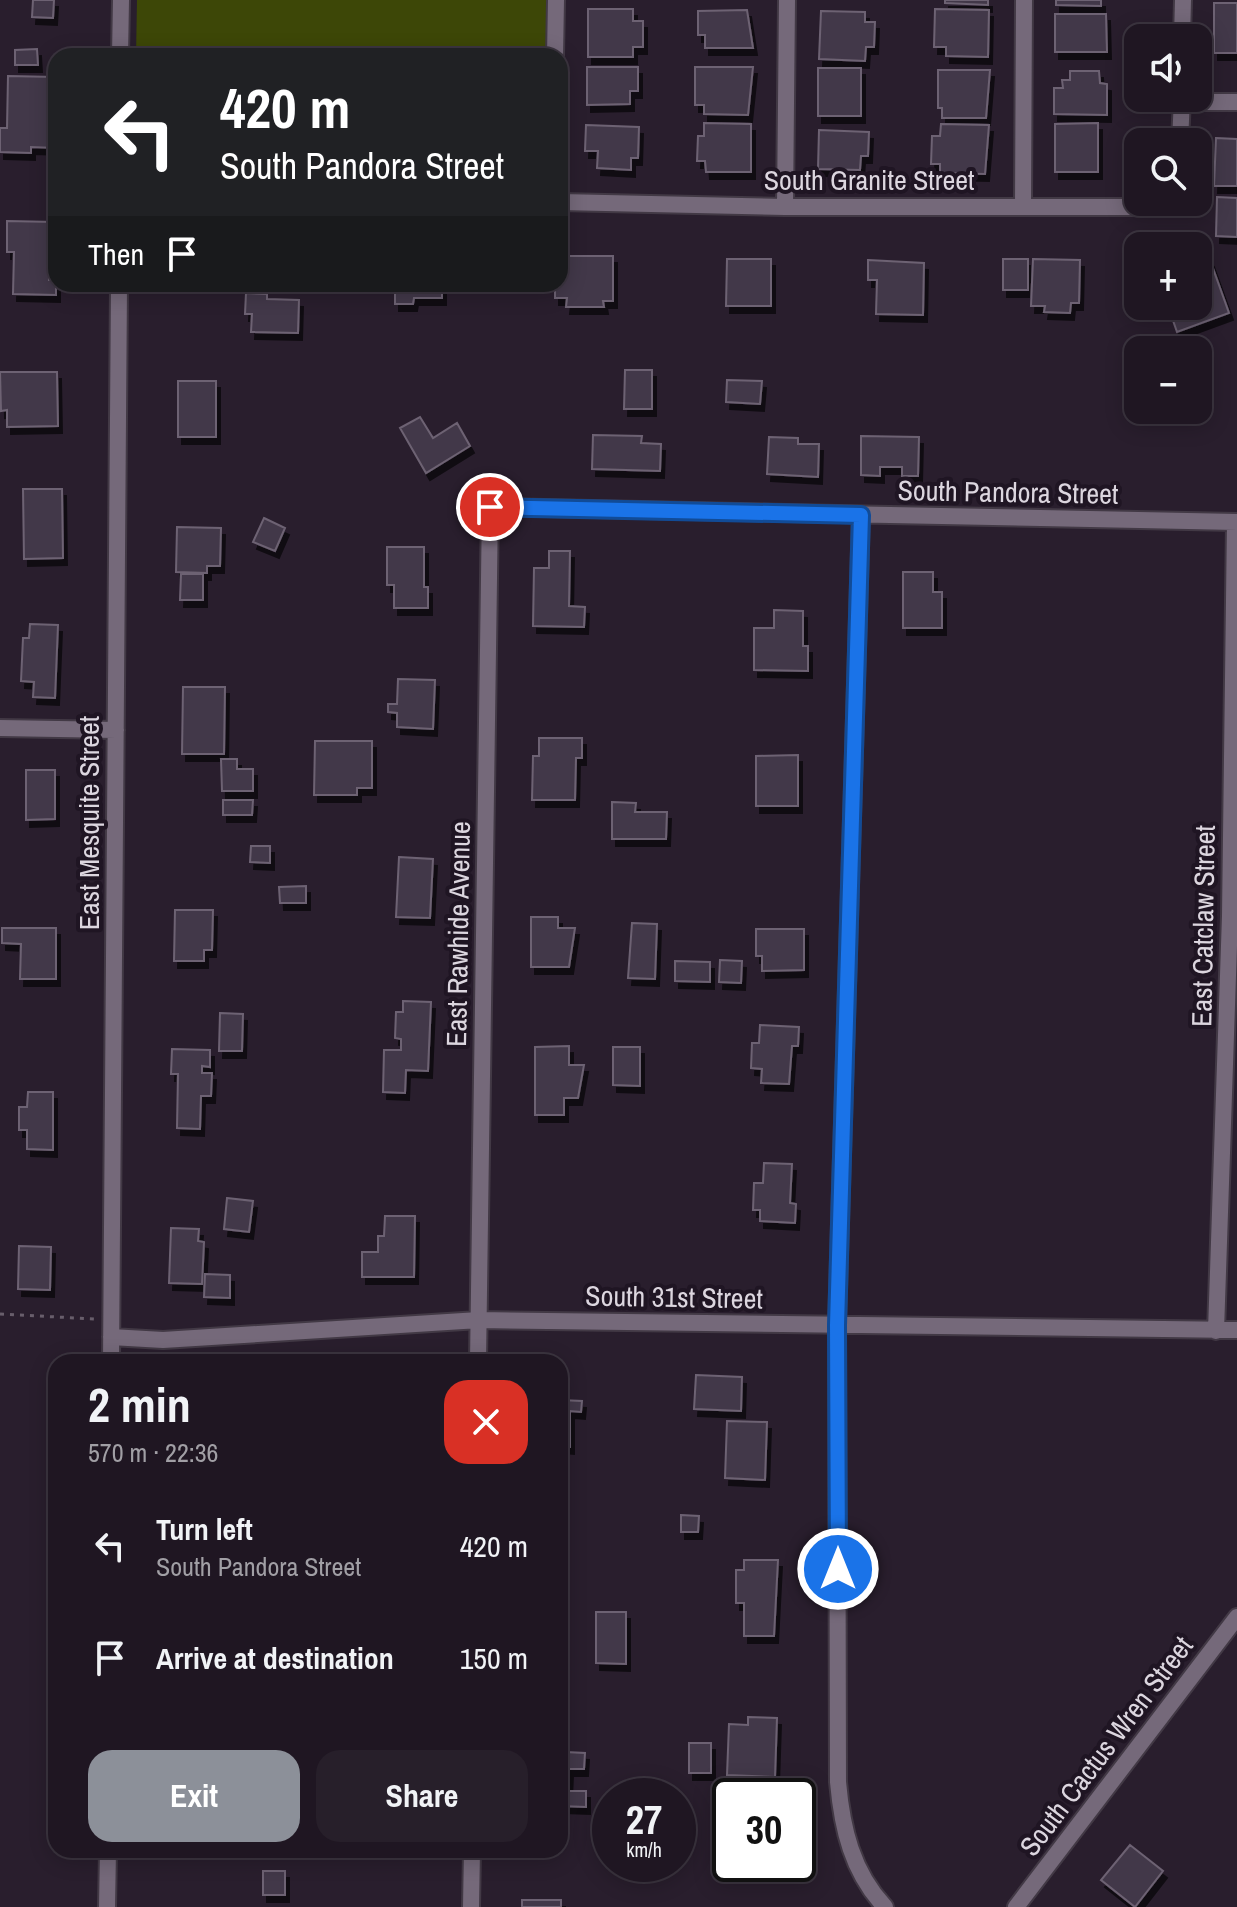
<!DOCTYPE html>
<meta charset="utf-8">
<style>
body{margin:0;font-family:"Archivo Narrow",sans-serif;background:#271f2a;color:#f1f3f6;height:100vh;display:flex;flex-direction:column;font-size:30px;white-space:nowrap}
*{box-sizing:border-box;margin:0}
p{font-size:26px;color:#a19fa5}
.icon{flex:none;width:44px;height:44px;fill:none;stroke:currentColor;stroke-width:2;stroke-linecap:round;stroke-linejoin:round}
.map{position:relative;flex:1;overflow:hidden}
.sheet{position:absolute;left:48px;top:1354px;width:520px;height:504px;display:flex;flex-direction:column;background:#1f1622;border-radius:24px;box-shadow:0 4px 20px #0003,0 0 0 2px #3c3540}
.sheet>*{flex:none}
.banner{position:absolute;left:48px;top:48px;width:520px;height:244px;border-radius:24px;box-shadow:0 4px 20px #0003,0 0 0 2px #3c3540;background:#202124;color:#fff;overflow:hidden}
.buttons{position:absolute;left:1124px;top:24px;display:grid;gap:16px}
.buttons a{display:grid;place-items:center;width:88px;height:88px;border-radius:16px;background:#1f1622;box-shadow:0 4px 20px #0003,0 0 0 2px #3c3540;font-size:40px}
.speed{position:absolute;left:592px;top:1778px;display:flex;gap:16px;font-size:40px;font-weight:700;text-align:center}
.speed>*{display:grid;place-content:center;width:104px;height:104px;border-radius:50%;background:#1f1622;box-shadow:0 4px 20px #0003,0 0 0 2px #3c3540;line-height:1}
.speed small{font-size:20px;font-weight:400}
.speed .limit{border:4px solid #111;border-radius:12px;background:#fff;color:#111}
.pin{position:absolute;display:grid;place-items:center;width:68px;height:68px;color:#fff;margin:-34px;border:4px solid #fff;border-radius:50%;box-shadow:0 2px 8px #0007}
.me{position:absolute;width:88px;margin:-44px;rotate:0deg;stroke-linejoin:round;filter:drop-shadow(0 0 6px #0008)}
.turn{display:flex;align-items:center;gap:28px;height:168px;padding:0 40px;font-size:36px}
.turn .icon{width:104px;height:104px;stroke-width:2.5}
.turn b{display:block;font-size:56px;line-height:68px}
.then{display:flex;align-items:center;height:76px;padding:0 40px;background:#0003;gap:16px;font-size:30px}
.round{display:grid;place-items:center;flex:none;width:84px;height:84px;border-radius:24px;background:#271f2a}
.overview{display:flex;align-items:center;justify-content:space-between;height:136px;padding:0 40px}
h1{font-size:48px;font-weight:800;line-height:60px}
.cta{display:flex;gap:16px;margin-top:auto;padding:16px 40px}
.cta a{flex:1;height:92px;border-radius:24px;background:#8c9099;color:#fff;font-size:32px;font-weight:800;line-height:92px;text-align:center}
.cta a+a{background:#271f2a;color:#f1f3f6}
ul{padding:0;list-style:none}
li{display:flex;align-items:center;gap:24px;height:112px;padding:0 40px}
li div{flex:1}
li b{display:block;font-size:30px}
li em{font-style:normal}
.map>svg:first-child{display:block}
.green{fill:#3d4707}
.building{fill:#433949;stroke:#6d6273;stroke-width:2;filter:url(#shadow)}
.lines{fill:none;stroke-linecap:round;stroke-linejoin:round}
.street-casing{stroke:#423945;stroke-width:20}
.path{stroke:#685e6b;stroke-width:3;stroke-dasharray:4 6;stroke-linecap:butt}
.street{stroke:#75697a;stroke-width:16}
.route-casing{stroke:#114b97;stroke-width:20}
.route{stroke:#1a73e8;stroke-width:14}
.labels{text-anchor:middle;dominant-baseline:central;stroke-width:8;stroke-linejoin:round;paint-order:stroke}
.street-label{font-size:28px;fill:#dcd6df;stroke:#1f1523}
</style>
<div class="map">
<svg width="1237" height="1907" viewBox="0 0 1237 1907">
<defs>
<filter id="shadow"><feDropShadow dx="4" dy="7" stdDeviation="0" flood-color="#0009"/></filter>
</defs>
<rect width="100%" height="100%" fill="#291e2d"/>
<!-- green -->
<path class="green" d="M 137,0 L 556,0 L 555,56 L 136,56 Z"/>
<!-- building -->
<path class="building" d="M 33,0 L 54,0 L 53,18 L 32,17 Z
M 945,0 L 988,0 L 988,5 L 945,3 Z
M 1056,0 L 1101,0 L 1101,6 L 1056,5 Z
M 1214,3 L 1237,3 L 1237,53 L 1214,53 Z
M 588,9 L 633,9 L 633,21 L 643,21 L 643,47 L 633,47 L 633,57 L 588,57 Z
M 935,9 L 989,10 L 988,57 L 946,56 L 946,47 L 934,47 Z
M 747,10 L 753,48 L 705,48 L 705,35 L 698,35 L 698,11 Z
M 821,11 L 865,12 L 865,22 L 875,22 L 874,47 L 866,47 L 865,61 L 819,59 Z
M 1055,14 L 1106,14 L 1107,52 L 1055,52 Z
M 37,49 L 38,65 L 15,65 L 15,50 Z
M 587,67 L 638,67 L 638,91 L 630,91 L 630,104 L 587,105 Z
M 695,67 L 753,67 L 748,115 L 704,114 L 704,105 L 695,105 Z
M 818,68 L 861,68 L 861,116 L 818,116 Z
M 938,70 L 990,70 L 986,118 L 942,118 L 942,108 L 938,108 Z
M 1070,71 L 1099,71 L 1100,83 L 1107,84 L 1107,115 L 1054,114 L 1054,88 L 1063,88 L 1062,80 L 1070,80 Z
M 8,76 L 56,77 L 56,148 L 31,147 L 31,153 L 0,152 L 0,128 L 7,128 Z
M 704,123 L 751,124 L 751,172 L 706,172 L 705,161 L 697,161 L 698,136 L 704,136 Z
M 1098,123 L 1098,172 L 1055,172 L 1055,124 Z
M 941,124 L 989,125 L 985,174 L 940,173 L 940,164 L 931,164 L 932,136 L 940,136 Z
M 586,125 L 639,127 L 638,158 L 631,158 L 631,170 L 597,168 L 598,151 L 585,151 Z
M 819,130 L 869,132 L 868,156 L 861,156 L 860,170 L 818,169 Z
M 1216,138 L 1237,139 L 1237,186 L 1214,186 Z
M 1217,197 L 1237,198 L 1237,237 L 1216,236 Z
M 7,221 L 55,222 L 55,250 L 49,250 L 49,280 L 56,280 L 56,295 L 13,294 L 14,252 L 7,252 Z
M 560,256 L 613,256 L 613,301 L 603,301 L 604,307 L 566,307 L 567,298 L 555,298 L 555,284 L 560,284 Z
M 727,259 L 771,259 L 771,306 L 726,306 Z
M 1003,259 L 1028,259 L 1028,290 L 1003,290 Z
M 1033,259 L 1080,260 L 1079,303 L 1071,303 L 1070,313 L 1044,312 L 1045,306 L 1031,306 Z
M 868,260 L 924,263 L 923,315 L 876,314 L 877,280 L 868,280 Z
M 1210,260 L 1229,313 L 1177,332 L 1168,306 L 1198,306 L 1198,264 Z
M 395,284 L 442,284 L 442,298 L 414,298 L 413,304 L 395,304 Z
M 246,293 L 267,294 L 267,299 L 299,300 L 298,333 L 251,332 L 252,314 L 245,314 Z
M 625,370 L 652,370 L 652,409 L 624,409 Z
M 0,372 L 57,372 L 58,426 L 7,427 L 7,410 L 1,411 Z
M 727,380 L 762,381 L 760,404 L 726,402 Z
M 178,381 L 216,381 L 216,437 L 178,437 Z
M 420,417 L 433,438 L 457,423 L 470,446 L 426,473 L 400,428 Z
M 593,435 L 642,436 L 641,443 L 661,444 L 660,471 L 592,469 Z
M 861,436 L 919,437 L 918,476 L 902,476 L 902,467 L 880,467 L 880,476 L 861,475 Z
M 769,437 L 798,438 L 798,444 L 819,444 L 818,477 L 767,474 Z
M 23,489 L 62,489 L 63,558 L 24,559 Z
M 264,518 L 285,528 L 275,551 L 253,542 Z
M 177,527 L 221,528 L 220,566 L 207,566 L 207,573 L 176,572 Z
M 387,547 L 424,547 L 424,587 L 428,587 L 428,608 L 394,608 L 394,585 L 387,585 Z
M 549,551 L 570,551 L 569,606 L 585,607 L 584,627 L 533,626 L 534,568 L 549,568 Z
M 903,572 L 933,572 L 933,592 L 942,592 L 942,628 L 903,628 Z
M 181,574 L 203,574 L 203,600 L 180,600 Z
M 774,610 L 803,611 L 803,646 L 808,646 L 808,671 L 754,670 L 754,628 L 774,628 Z
M 30,624 L 58,625 L 55,698 L 33,697 L 34,682 L 21,681 L 23,638 L 29,638 Z
M 398,679 L 435,680 L 433,729 L 397,727 L 397,713 L 388,712 L 388,704 L 397,704 Z
M 183,687 L 225,687 L 224,754 L 182,754 Z
M 539,738 L 582,738 L 582,758 L 576,758 L 575,800 L 532,800 L 533,756 L 539,756 Z
M 315,741 L 372,741 L 372,788 L 357,788 L 357,795 L 314,795 Z
M 798,755 L 798,806 L 756,806 L 756,756 Z
M 221,759 L 237,759 L 237,769 L 253,769 L 253,791 L 222,791 Z
M 26,770 L 55,770 L 55,819 L 26,820 Z
M 223,800 L 253,800 L 252,815 L 223,815 Z
M 612,802 L 636,803 L 635,812 L 667,812 L 666,839 L 612,839 Z
M 251,846 L 270,846 L 270,863 L 250,862 Z
M 399,857 L 433,859 L 430,918 L 396,917 Z
M 306,886 L 306,903 L 280,903 L 279,887 Z
M 175,910 L 213,910 L 212,950 L 204,950 L 204,961 L 174,961 Z
M 531,917 L 558,917 L 558,928 L 575,928 L 569,967 L 531,967 Z
M 632,923 L 657,924 L 655,979 L 628,978 Z
M 2,928 L 56,928 L 56,979 L 20,979 L 21,944 L 2,943 Z
M 756,929 L 804,929 L 804,970 L 762,971 L 762,956 L 756,956 Z
M 720,960 L 742,961 L 741,983 L 719,982 Z
M 675,961 L 710,962 L 710,982 L 675,981 Z
M 403,1001 L 431,1002 L 428,1071 L 406,1070 L 405,1093 L 383,1092 L 384,1050 L 401,1050 L 401,1039 L 395,1038 L 396,1012 L 403,1012 Z
M 220,1013 L 243,1014 L 242,1051 L 219,1051 Z
M 760,1025 L 799,1027 L 798,1046 L 792,1046 L 789,1084 L 761,1083 L 762,1069 L 751,1068 L 752,1043 L 759,1043 Z
M 569,1046 L 569,1065 L 584,1065 L 578,1098 L 564,1098 L 564,1115 L 535,1115 L 535,1047 Z
M 613,1047 L 640,1047 L 640,1086 L 613,1085 Z
M 172,1049 L 210,1050 L 210,1067 L 202,1066 L 202,1073 L 212,1073 L 211,1096 L 201,1096 L 200,1129 L 177,1128 L 178,1074 L 171,1074 Z
M 28,1092 L 53,1092 L 53,1150 L 27,1149 L 27,1130 L 19,1130 L 19,1107 L 27,1107 Z
M 764,1163 L 792,1164 L 790,1203 L 796,1204 L 795,1223 L 760,1221 L 760,1210 L 753,1210 L 754,1183 L 763,1183 Z
M 227,1198 L 253,1201 L 249,1232 L 224,1229 Z
M 385,1216 L 415,1216 L 414,1277 L 362,1277 L 362,1252 L 378,1252 L 378,1236 L 384,1236 Z
M 171,1228 L 199,1229 L 198,1241 L 204,1242 L 202,1284 L 169,1283 Z
M 19,1246 L 51,1247 L 50,1290 L 18,1289 Z
M 205,1274 L 230,1275 L 230,1298 L 204,1297 Z
M 696,1375 L 742,1377 L 741,1411 L 694,1409 Z
M 560,1400 L 582,1401 L 581,1412 L 570,1411 L 570,1447 L 560,1446 Z
M 727,1421 L 767,1422 L 765,1480 L 725,1478 Z
M 681,1515 L 699,1516 L 698,1532 L 681,1532 Z
M 744,1560 L 778,1560 L 774,1636 L 744,1636 L 744,1603 L 736,1603 L 736,1570 L 744,1570 Z
M 596,1612 L 626,1612 L 626,1664 L 596,1663 Z
M 748,1717 L 777,1718 L 775,1777 L 727,1775 L 729,1724 L 748,1725 Z
M 689,1743 L 711,1743 L 711,1773 L 689,1773 Z
M 560,1746 L 566,1746 L 566,1752 L 585,1753 L 584,1769 L 569,1769 L 568,1791 L 586,1791 L 586,1807 L 560,1806 Z
M 1130,1845 L 1163,1871 L 1135,1907 L 1101,1880 Z
M 263,1871 L 285,1871 L 285,1895 L 263,1895 Z
M 522,1900 L 561,1900 L 561,1907 L 522,1907 Z"/>
<g class="lines">
<defs>
<path id="street" d="M 1182,38 L 1183,0
M 120,56 L 121,0
M 555,56 L 556,0
M 1181,102 L 1237,102
M 1180,142 L 1182,98
M 560,202 L 785,207 L 1177,207 L 1177,202
M 785,207 L 787,0
M 1023,207 L 1024,0
M 861,515 L 837,1325 L 838,1782 C 842,1828 852,1872 885,1907
M 0,728 L 116,730
M 1216,1331 L 1230,916 L 1235,522
M 111,1337 L 163,1340 L 479,1320 L 1237,1330
M 111,1362 L 119,284
M 478,1362 L 490,507 L 1237,522
M 107,1907 L 108,1850
M 471,1907 L 472,1850
M 1016,1907 L 1237,1617"/>
</defs>
<!-- street casing -->
<use href="#street" class="street-casing"/>
<!-- path -->
<path class="path" d="M 0,1314 L 95,1319"/>
<!-- street -->
<use href="#street" class="street"/>
</g>
<g class="lines">
<defs>
<path id="route" d="M 490,507 L 861,515 L 837,1325 L 838,1569"/>
</defs>
<!-- route casing -->
<use href="#route" class="route-casing"/>
<!-- route -->
<use href="#route" class="route"/>
</g>
<g class="labels">
<!-- street labels -->
<g class="street-label">
<text x="869" y="180">South Granite Street</text>
<text transform="translate(1008 492) rotate(1)">South Pandora Street</text>
<text transform="translate(89 823) rotate(-90)">East Mesquite Street</text>
<text transform="translate(1203 926) rotate(-89)">East Catclaw Street</text>
<text transform="translate(458 934) rotate(-89)">East Rawhide Avenue</text>
<text transform="translate(674 1297) rotate(1)">South 31st Street</text>
<text transform="translate(1106 1746) rotate(-53)">South Cactus Wren Street</text>
</g>
</g>
</svg>
<div class="buttons">
<a><svg class="icon" aria-label="sound" viewBox="0 0 24 24"><path d="M4 9h4l5-4v14l-5-4H4zM17 9q2 3 0 6"/></svg></a>
<a><svg class="icon" aria-label="search" viewBox="0 0 24 24"><circle cx="10" cy="10" r="6"/><path d="M15 15l6 6"/></svg></a>
<a>+</a>
<a>−</a>
</div>
<div class="speed"><div>27<small>km/h</small></div><div class="limit">30</div></div>
<div class="pin" style="left:490px;top:507px;background:#d93025"><svg class="icon" aria-label="arrive" viewBox="0 0 24 24"><path d="M6 21V4h12l-3 4 3 4H6"/></svg></div>
<svg class="me" style="left:838px;top:1569px" viewBox="-20 -20 40 40"><circle r="17" fill="#1a73e8" stroke="#fff" stroke-width="3"/><path d="M0-11L8 9 0 5-8 9z" fill="#fff"/></svg>
<div class="banner">
<div class="turn"><svg class="icon" aria-label="left" viewBox="0 0 24 24"><path d="M17 20v-9H6M10 6l-5 5 5 5"/></svg><div><b>420 m</b>South Pandora Street</div></div>
<div class="then">Then<svg class="icon" aria-label="arrive" viewBox="0 0 24 24"><path d="M6 21V4h12l-3 4 3 4H6"/></svg></div>
</div>
<section class="sheet">
<div class="overview"><div><h1>2 min</h1><p>570 m · 22:36</p></div><a class="round" style="background:#d93025;color:#fff"><svg class="icon" aria-label="close" viewBox="0 0 24 24"><path d="M6 6l12 12M18 6L6 18"/></svg></a></div>
<ul>
<li><svg class="icon" aria-label="left" viewBox="0 0 24 24"><path d="M17 20v-9H6M10 6l-5 5 5 5"/></svg><div><b>Turn left</b><p>South Pandora Street</p></div><em>420 m</em></li>
<li><svg class="icon" aria-label="arrive" viewBox="0 0 24 24"><path d="M6 21V4h12l-3 4 3 4H6"/></svg><div><b>Arrive at destination</b></div><em>150 m</em></li>
</ul>
<div class="cta"><a>Exit</a><a>Share</a></div>
</section>
</div>
